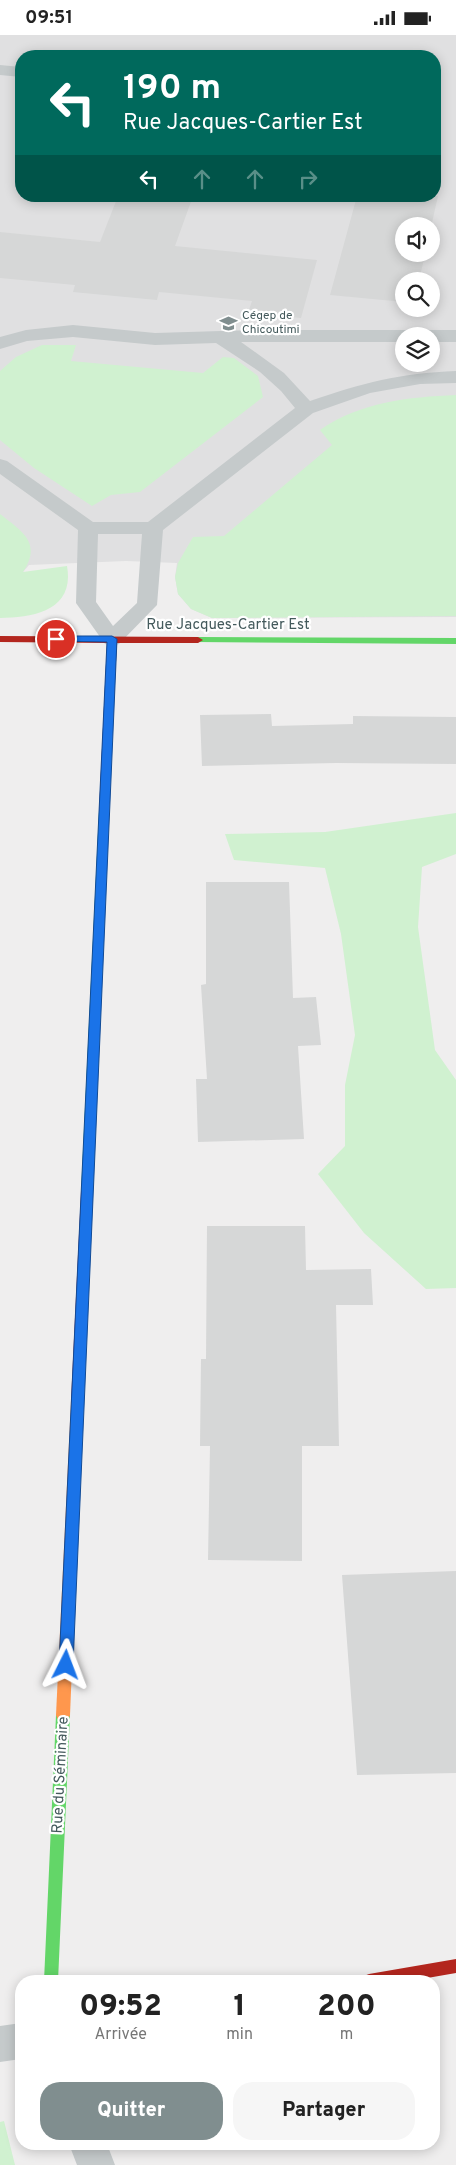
<!DOCTYPE html>
<html lang="fr">
<meta charset="utf-8">
<style>
body{margin:0;font-family:Overpass,sans-serif;background:#f6f6f6;color:#222;height:100vh;display:flex;flex-direction:column;font-size:19px;white-space:nowrap}
*{box-sizing:border-box;margin:0}
p{font-size:16px;color:#767676}
.icon{flex:none;width:28px;height:28px;fill:none;stroke:currentColor;stroke-width:2;stroke-linecap:round;stroke-linejoin:round}
.map{position:relative;flex:1;overflow:hidden}
.panel{position:absolute;left:15px;top:1940px;width:425px;height:175px;display:flex;flex-direction:column;background:#fff;border-radius:20px;box-shadow:0 2px 12px #0003}
.panel>*{flex:none}
.top-card{position:absolute;left:15px;top:15px;width:426px;height:152px;border-radius:20px;box-shadow:0 2px 12px #0003;background:#00695c;color:#fff;overflow:hidden}
.controls{position:absolute;left:395px;top:182px;display:grid;gap:10px}
.controls a{display:grid;place-items:center;width:45px;height:45px;border-radius:50%;background:#fff;box-shadow:0 2px 12px #0003;font-size:25px}
.pin{position:absolute;display:grid;place-items:center;width:42px;height:42px;color:#fff;margin:-21px;border:2px solid #fff;border-radius:50%;box-shadow:0 1px 5px #0007}
.me{position:absolute;width:55px;margin:-28px;rotate:3deg;stroke-linejoin:round;filter:drop-shadow(0 0 4px #0008)}
.turn{display:flex;align-items:center;gap:18px;height:105px;padding:0 25px;font-size:22px}
.turn .icon{width:65px;height:65px;stroke-width:2.5}
.turn b{display:block;font-size:35px;line-height:42px}
.lanes{display:flex;align-items:center;height:48px;padding:0 25px;background:#0003;justify-content:center;gap:25px;direction:ltr}
.lanes .off{opacity:.35}
.eta{display:flex;justify-content:space-evenly;align-items:center;height:85px;text-align:center}
.eta b{font-size:30px;font-weight:800;line-height:35px}
.cta{display:flex;gap:10px;margin-top:auto;padding:10px 25px}
.cta a{flex:1;height:58px;border-radius:20px;background:#808e8f;color:#fff;font-size:20px;font-weight:800;line-height:58px;text-align:center}
.cta a+a{background:#f6f6f6;color:#222}
.status{display:flex;justify-content:space-between;align-items:center;height:35px;padding:0 25px;background:#fff;direction:ltr}
.status svg{height:14px;fill:currentColor}
.map>svg:first-child{display:block}
.education{fill:#e0e0e1;fill-rule:evenodd}
.green{fill:#d0f1d0}
.building{fill:#d6d7d7}
.lines{fill:none;stroke-linecap:round;stroke-linejoin:round}
.lane{fill:#c5cacb;fill-rule:evenodd}
.street{fill:#c5cacb;fill-rule:evenodd}
.fast{fill:#63d668;fill-rule:evenodd}
.slow{fill:#ff974d;fill-rule:evenodd}
.jam{fill:#b3261e;fill-rule:evenodd}
.route{fill:#1a73e8;stroke:#114b97}
.labels{text-anchor:middle;dominant-baseline:central;stroke-width:4.5;stroke-linejoin:round;paint-order:stroke}
.far-poi-label{font-size:12px;fill:#445a5c;stroke:#fff;text-anchor:start}
.street-label{font-size:15px;fill:#445a5c;stroke:#fff}
</style>
<div class="status"><b>09:51</b><svg viewBox="0 0 49 12"><path d="M0 12V9h3v3zM5 12V6h3v6zM10 12V3h3v9zM15 12V0h3v12zM26 1h20v11H26zM47 4h2v5h-2z"/></svg></div>
<div class="map">
<svg width="456" height="2130" viewBox="0 0 456 2130">
<rect width="100%" height="100%" fill="#efeeee"/>
<!-- education -->
<path class="education" d="M 0,0 L 456,0 L 456,582 L 212,583 L 191,574 L 178,559 L 175,542 L 177,528 L 126,526 L 29,530 L 23,537 L 0,583 ZM 21,21 L 435,21 L 435,161 L 21,161 ZM 404,191 L 431,191 L 431,219 L 404,219 ZM 404,246 L 431,246 L 431,274 L 404,274 ZM 404,301 L 431,301 L 431,329 L 404,329 Z"/>
<!-- green -->
<path class="green" d="M 42,310 L 76,310 L 71,326 L 203,338 L 223,322 L 234,323 L 258,341 L 263,362 L 140,457 L 111,460 L 92,471 L 34,433 L 0,405 L 0,336 L 16,322 Z
M 456,360 L 456,581 L 212,583 L 191,574 L 178,559 L 175,542 L 178,528 L 193,502 L 224,501 L 332,410 L 320,395 C 360,367 409,362 456,360 Z
M 0,479 C 23,497 42,508 23,537 L 67,531 C 75,575 34,583 0,583 Z
M 456,778 L 456,819 L 422,832 L 418,892 L 435,1015 L 456,1045 L 456,1253 L 426,1254 L 364,1198 L 318,1139 L 345,1111 L 345,1050 L 355,1000 L 341,899 L 325,833 L 234,825 L 225,799 L 325,797 Z
M 4,2086 L 15,2130 L 0,2130 L 0,2087 Z"/>
<!-- building -->
<path class="building" d="M 118,161 L 193,161 L 175,211 L 317,225 L 301,283 L 248,278 L 252,266 L 159,257 L 157,265 L 73,257 L 75,250 L 0,243 L 0,197 L 100,207 Z
M 357,161 L 438,161 L 431,192 L 404,191 L 404,219 L 425,219 L 419,246 L 404,246 L 404,267 L 330,260 Z
M 271,679 L 272,691 L 353,689 L 353,681 L 456,682 L 456,729 L 336,728 L 202,731 L 200,680 Z
M 206,847 L 289,847 L 293,963 L 316,962 L 321,1010 L 298,1011 L 304,1104 L 198,1107 L 196,1044 L 207,1044 L 201,950 L 206,949 Z
M 207,1191 L 305,1191 L 306,1235 L 371,1234 L 373,1270 L 336,1270 L 339,1411 L 302,1411 L 302,1526 L 208,1525 L 210,1411 L 200,1411 L 201,1324 L 206,1324 Z
M 456,1536 L 456,1738 L 357,1740 L 342,1540 Z"/>
<g class="lines">
<!-- lane -->
<path class="lane" d="M 0,30 L 21,32 L 21,42 L 0,40 Z
M 73,290 L 155,298 L 254,295 L 456,295 L 456,307 L 431,307 L 431,301 L 404,301 L 404,307 L 241,307 L 284,338 L 310,366 C 362,348 400,338 456,336 L 456,348 L 420,349 L 370,358 L 313,378 L 163,495 L 157,570 L 119,609 L 112,611 L 105,609 L 76,568 L 78,495 L 0,439 L 0,424 L 7,426 L 93,487 L 148,487 L 295,373 L 281,356 L 260,337 L 216,308 L 155,310 L 73,302 L 27,306 L 0,314 L 0,302 L 26,295 ZM 98,499 L 142,499 L 137,568 L 113,591 L 96,567 Z"/>
<!-- street -->
<path class="street" d="M 21,1988 L 21,2024 L 0,2027 L 0,1991 Z
M 69,2109 L 107,2109 L 115,2130 L 77,2130 Z"/>
<!-- fast -->
<path class="fast" d="M 198,602 L 456,603 L 456,609 L 195,607 L 195,603 Z
M 104,772 L 109,776 L 93,1157 L 91,1160 L 83,1160 L 81,1157 L 99,776 Z
M 63,1674 L 68,1675 L 70,1680 L 58,1946 L 44,1946 L 56,1680 L 58,1675 Z"/>
<!-- slow -->
<path class="slow" d="M 77,1361 L 81,1362 L 83,1366 L 70,1680 L 68,1685 L 63,1686 L 58,1685 L 56,1680 L 71,1366 L 73,1362 Z"/>
<!-- jam -->
<path class="jam" d="M 0,601 L 198,602 L 203,605 L 198,608 L 117,608 L 108,779 L 104,780 L 99,776 L 107,608 L 0,607 Z
M 87,1152 L 91,1154 L 93,1157 L 83,1366 L 81,1370 L 77,1371 L 73,1370 L 71,1366 L 81,1157 L 83,1154 Z
M 456,1924 L 456,1938 L 410,1946 L 362,1946 L 364,1941 L 369,1939 Z"/>
</g>
<!-- route -->
<path class="route" d="M 56,601 L 112,601 L 117,604 L 73,1630 L 71,1635 L 66,1637 L 61,1635 L 59,1630 L 107,607 L 53,606 L 53,602 Z"/>
<!-- icons -->
<defs>
<symbol id="university-bare" viewBox="-9 -9 18 18"><path d="M0-5L7-2L0 1L-7-2ZM-4 1L0 2.5L4 1V4Q0 6-4 4Z" fill="#808e8f" stroke="#fff" stroke-width="2.5" paint-order="stroke"/></symbol>
</defs>
<g fill-rule="evenodd">
<use href="#university-bare" x="216" y="276" width="25" height="25"/>
</g>
<g class="labels">
<!-- far-poi labels -->
<g class="far-poi-label">
<text x="242" y="281">Cégep de<tspan x="242" dy="14">Chicoutimi</tspan></text>
</g>
<!-- street labels -->
<g class="street-label">
<text x="228" y="590">Rue Jacques-Cartier Est</text>
<text transform="translate(61 1740) rotate(-87)">Rue du Séminaire</text>
</g>
</g>
</svg>
<div class="controls">
<a><svg class="icon" aria-label="sound" viewBox="0 0 24 24"><path d="M4 9h4l5-4v14l-5-4H4zM17 9q2 3 0 6"/></svg></a>
<a><svg class="icon" aria-label="search" viewBox="0 0 24 24"><circle cx="10" cy="10" r="6"/><path d="M15 15l6 6"/></svg></a>
<a><svg class="icon" aria-label="layers" viewBox="0 0 24 24"><path d="M12 4l9 5-9 5-9-5zM3 14l9 5 9-5"/></svg></a>
</div>
<div class="pin" style="left:56px;top:604px;background:#d93025"><svg class="icon" aria-label="arrive" viewBox="0 0 24 24"><path d="M6 21V4h12l-3 4 3 4H6"/></svg></div>
<svg class="me" style="left:66px;top:1630px" viewBox="-20 -20 40 40"><path d="M0-17L14 15 0 8-14 15z" fill="#1a73e8" stroke="#fff" stroke-width="4"/></svg>
<div class="top-card">
<div class="turn"><svg class="icon" aria-label="left" viewBox="0 0 24 24"><path d="M17 20v-9H6M10 6l-5 5 5 5"/></svg><div><b>190 m</b>Rue Jacques-Cartier Est</div></div>
<div class="lanes"><svg class="icon" aria-label="left" viewBox="0 0 24 24"><path d="M17 20v-9H6M10 6l-5 5 5 5"/></svg><svg class="icon off" aria-label="ahead" viewBox="0 0 24 24"><path d="M12 20V5M6 11l6-6 6 6"/></svg><svg class="icon off" aria-label="ahead" viewBox="0 0 24 24"><path d="M12 20V5M6 11l6-6 6 6"/></svg><svg class="icon off" aria-label="right" viewBox="0 0 24 24"><path d="M7 20v-9h11M14 6l5 5-5 5"/></svg></div>
</div>
<section class="panel">
<div class="eta">
<div><b>09:52</b><p>Arrivée</p></div>
<div><b>1</b><p>min</p></div>
<div><b>200</b><p>m</p></div>
</div>
<div class="cta"><a>Quitter</a><a>Partager</a></div>
</section>
</div>
